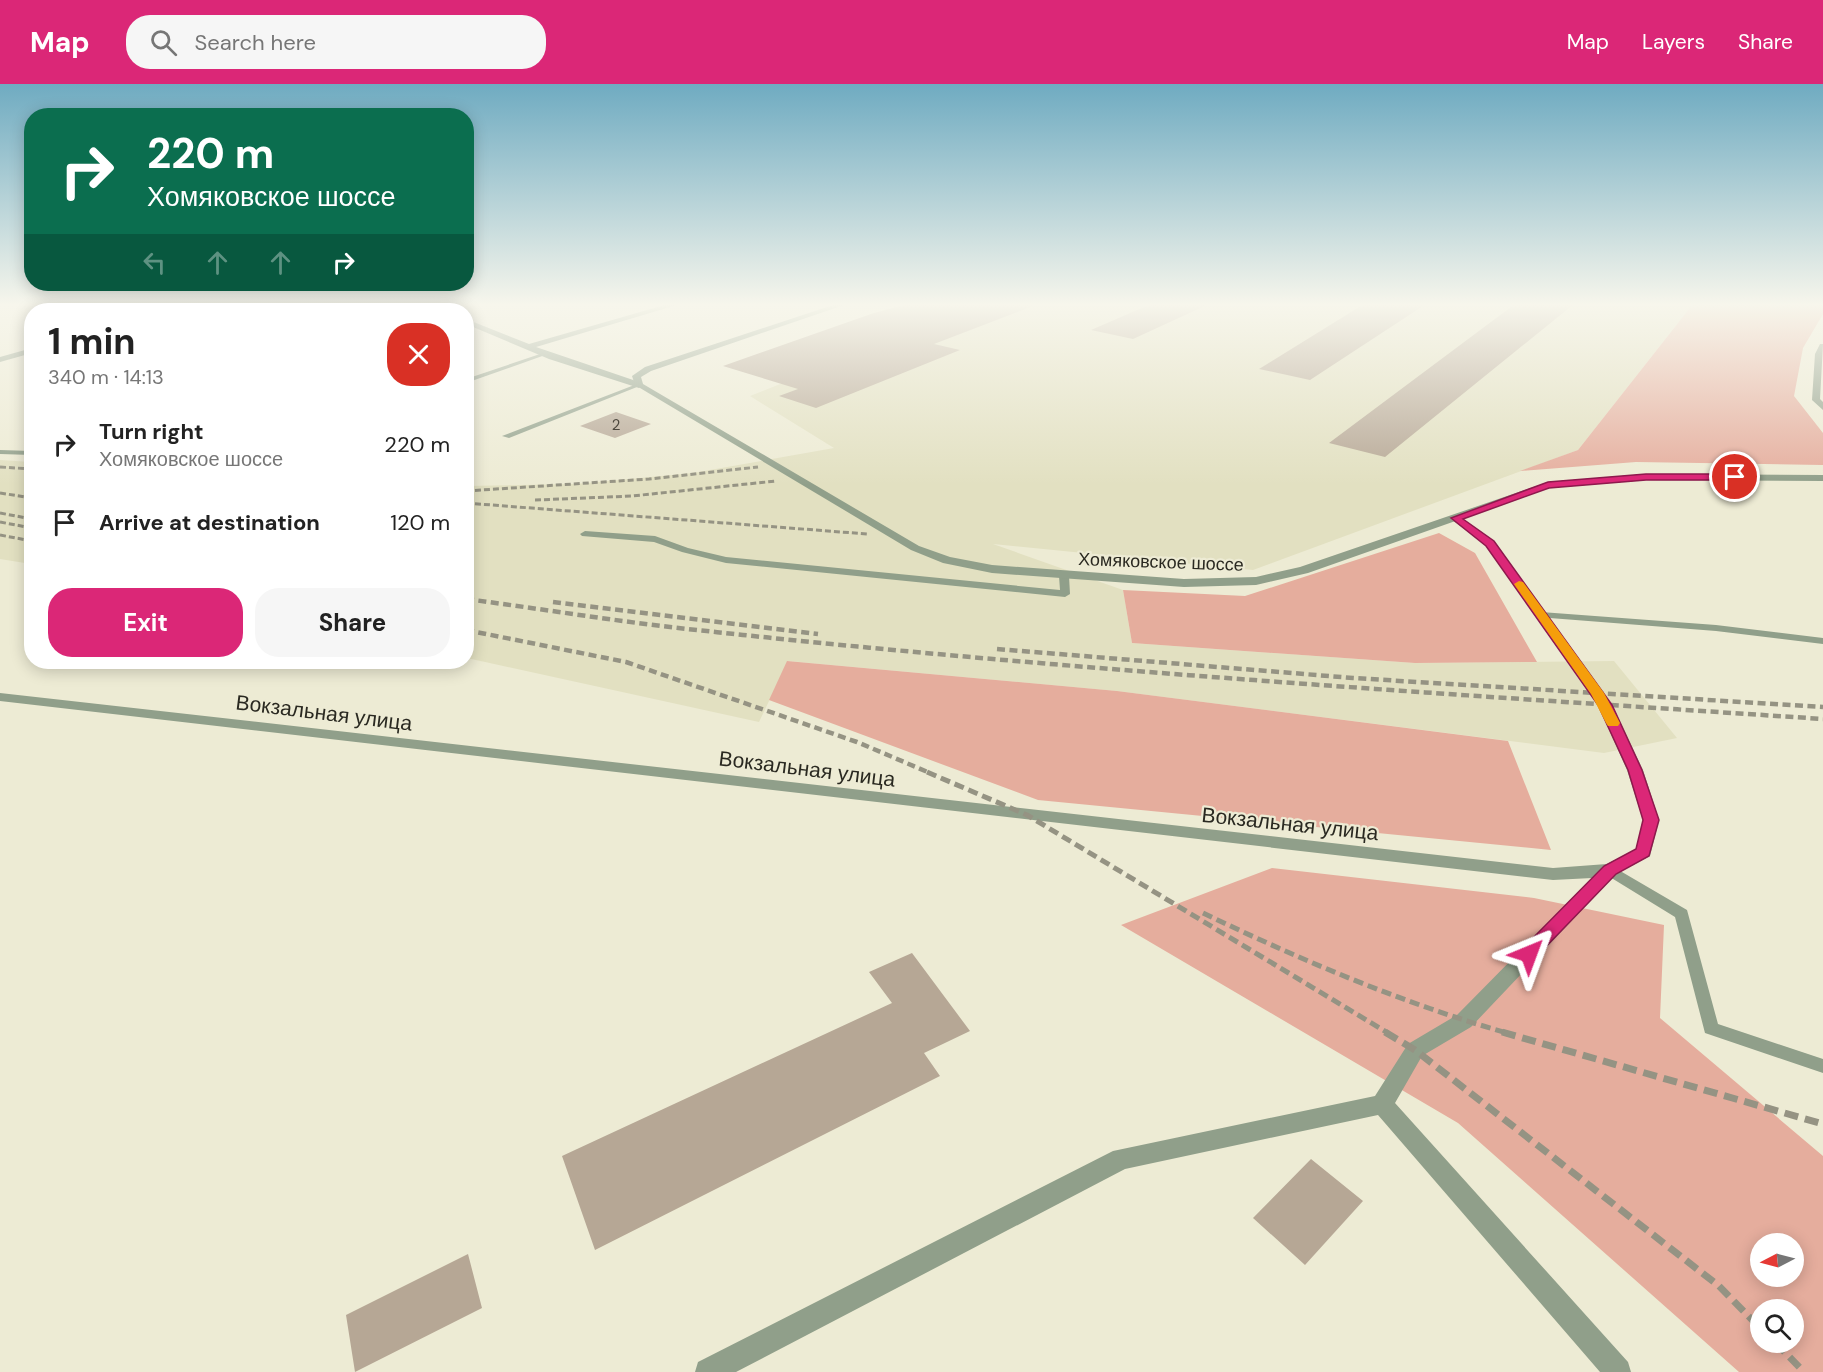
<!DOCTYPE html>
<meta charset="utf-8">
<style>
body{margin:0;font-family:"DM Sans",sans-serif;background:#f6f6f6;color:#222;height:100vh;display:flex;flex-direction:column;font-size:22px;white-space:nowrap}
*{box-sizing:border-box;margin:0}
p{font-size:20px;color:#767676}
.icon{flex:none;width:33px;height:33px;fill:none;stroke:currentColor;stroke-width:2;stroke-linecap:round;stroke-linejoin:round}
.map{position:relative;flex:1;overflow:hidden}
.sheet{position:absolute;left:24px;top:219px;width:450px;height:366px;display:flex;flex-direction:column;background:#fff;border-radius:24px;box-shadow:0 3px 15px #0003}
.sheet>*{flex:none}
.top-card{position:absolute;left:24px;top:24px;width:450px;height:183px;border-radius:24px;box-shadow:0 3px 15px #0003;background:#0b6e4f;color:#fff;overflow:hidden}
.needle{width:39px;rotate:264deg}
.tools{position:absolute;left:1750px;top:1149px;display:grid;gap:12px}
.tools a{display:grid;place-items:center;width:54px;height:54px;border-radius:50%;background:#fff;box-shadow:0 3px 15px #0003;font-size:30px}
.pin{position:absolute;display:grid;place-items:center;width:51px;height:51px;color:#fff;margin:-26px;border:3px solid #fff;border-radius:50%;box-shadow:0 2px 6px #0007}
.me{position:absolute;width:66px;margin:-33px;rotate:44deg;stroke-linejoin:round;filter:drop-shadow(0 0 4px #0008)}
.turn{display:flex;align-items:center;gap:21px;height:126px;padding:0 24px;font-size:27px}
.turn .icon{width:78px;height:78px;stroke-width:2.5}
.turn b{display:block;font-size:42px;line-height:51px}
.lanes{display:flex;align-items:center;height:57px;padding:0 24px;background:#0003;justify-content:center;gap:30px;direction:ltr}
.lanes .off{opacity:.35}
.round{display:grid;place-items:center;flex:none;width:63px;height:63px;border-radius:24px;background:#f6f6f6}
.head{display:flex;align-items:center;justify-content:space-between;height:102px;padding:0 24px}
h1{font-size:36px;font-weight:700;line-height:45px}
.button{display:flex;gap:12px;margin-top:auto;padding:12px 24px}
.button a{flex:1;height:69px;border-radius:24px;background:#db2777;color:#fff;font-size:24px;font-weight:700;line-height:69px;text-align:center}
.button a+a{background:#f6f6f6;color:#222}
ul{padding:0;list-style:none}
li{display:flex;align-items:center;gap:18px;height:78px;padding:0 24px}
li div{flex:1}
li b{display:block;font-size:22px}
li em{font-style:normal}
header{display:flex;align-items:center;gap:36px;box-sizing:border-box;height:84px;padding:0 30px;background:#db2777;color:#fff}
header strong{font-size:28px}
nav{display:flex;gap:33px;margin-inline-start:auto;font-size:21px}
.search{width:420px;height:54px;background:#f6f6f6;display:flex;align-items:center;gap:15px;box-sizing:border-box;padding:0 21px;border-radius:24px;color:#767676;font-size:22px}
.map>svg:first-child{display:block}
.built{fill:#e2e0c1}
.green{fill:#e5ad9d;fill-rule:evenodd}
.building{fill:#b6a795}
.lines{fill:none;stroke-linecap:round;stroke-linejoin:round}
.service{fill:#909f8a;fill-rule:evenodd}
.minor{fill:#909f8a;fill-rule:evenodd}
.tertiary{fill:#909f8a;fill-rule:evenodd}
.rail-far3{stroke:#959383;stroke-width:3;stroke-dasharray:6 3;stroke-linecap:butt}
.rail-far2{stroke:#959383;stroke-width:4.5;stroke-dasharray:8 4.5;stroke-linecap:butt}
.rail-far1{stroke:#959383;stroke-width:5;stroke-dasharray:10 5;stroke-linecap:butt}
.rail{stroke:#959383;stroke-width:7;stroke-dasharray:14 7;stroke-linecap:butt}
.route{fill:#db2777;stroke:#8e194d;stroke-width:1.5}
.slow{fill:#f59e0b}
.labels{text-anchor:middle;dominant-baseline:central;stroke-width:4.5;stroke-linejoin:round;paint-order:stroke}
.far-number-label{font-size:15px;fill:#4d483e}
.far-street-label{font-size:18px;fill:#2a2921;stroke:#edebd4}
.street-label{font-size:21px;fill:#2a2921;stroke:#edebd4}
</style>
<header>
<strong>Map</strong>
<div class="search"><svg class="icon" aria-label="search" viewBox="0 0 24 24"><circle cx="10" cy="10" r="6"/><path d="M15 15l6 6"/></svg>Search here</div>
<nav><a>Map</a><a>Layers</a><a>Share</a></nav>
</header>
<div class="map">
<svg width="1823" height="1288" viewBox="0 0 1823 1288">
<rect width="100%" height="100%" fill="#edebd4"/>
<!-- built -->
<path class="built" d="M 983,220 L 1693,220 L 1578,366 L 1253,486 L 993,460 L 1123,506 L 1132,559 L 1415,579 L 1614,577 L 1677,654 L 1604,669 L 1117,607 L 788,577 L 759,638 L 467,574 L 466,402 L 576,400 L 693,389 L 834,364 L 750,312 Z
M 0,376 L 31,378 L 31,480 L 0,475 Z"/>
<!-- green -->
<path class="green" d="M 1693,220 L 1823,220 L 1823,230 L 1803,264 L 1794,312 L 1823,349 L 1823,381 L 1636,378 L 1520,387 L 1578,366 Z
M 1439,449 L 1475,469 L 1537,578 L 1415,579 L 1132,559 L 1123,506 L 1245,512 Z
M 787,577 L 1117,607 L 1508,657 L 1551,766 L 1038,716 L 769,616 Z
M 1272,784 L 1534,814 L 1664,841 L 1660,934 L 1823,1072 L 1823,1288 L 1739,1288 L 1458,1039 L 1121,841 ZM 1761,1160 L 1794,1160 L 1794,1192 L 1761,1192 ZM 1761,1226 L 1794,1226 L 1794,1258 L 1761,1258 Z"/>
<!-- building -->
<path class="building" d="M 907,220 L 1033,220 L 1033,222 L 934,260 L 960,266 L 816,324 L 779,312 L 798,305 L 723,282 L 871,230 Z
M 1151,220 L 1209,220 L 1133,255 L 1091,246 Z
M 1364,220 L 1426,220 L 1310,296 L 1259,285 Z
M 1515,220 L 1574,220 L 1385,373 L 1329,359 Z
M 616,328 L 651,340 L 615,354 L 580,342 Z
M 912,869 L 970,947 L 924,969 L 940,992 L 595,1166 L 562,1072 L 892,919 L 869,888 Z
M 1311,1075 L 1363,1117 L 1305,1181 L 1253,1134 Z
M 468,1170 L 482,1224 L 355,1288 L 346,1231 Z"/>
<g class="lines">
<!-- service -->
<path class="service" d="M 543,269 L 548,270 L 466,299 L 466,295 Z
M 637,300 L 642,301 L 509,354 L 502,352 Z
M 0,366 L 32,367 L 32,371 L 0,370 Z
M 585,447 L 655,452 L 688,464 L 726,473 L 1060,506 L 1059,492 L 1064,489 L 1069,492 L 1070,510 L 1065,513 L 726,479 L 682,468 L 654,458 L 582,452 L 580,450 Z
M 1541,528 L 1716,541 L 1823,554 L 1823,560 L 1716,547 L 1537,533 L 1536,531 L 1537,529 Z
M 1610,781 L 1687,826 L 1718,940 L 1823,975 L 1823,989 L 1705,949 L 1675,833 L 1605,790 L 1603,786 L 1605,782 Z"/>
<!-- minor -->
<path class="minor" d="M 183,220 L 196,220 L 176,226 L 165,226 Z
M 400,220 L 414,220 L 435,226 L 423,226 Z
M 668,220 L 680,220 L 536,263 L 642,299 L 643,301 L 639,304 L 549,275 L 466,240 L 466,235 L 529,260 Z
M 1820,260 L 1823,260 L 1820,315 L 1823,318 L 1823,326 L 1812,316 L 1815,270 Z
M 32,264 L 32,269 L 0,278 L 0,273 Z
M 1456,431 L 1494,457 L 1612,621 L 1643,686 L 1659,736 L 1650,772 L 1616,790 L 1471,943 L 1422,972 L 1395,1019 L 1628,1278 L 1631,1288 L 1600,1288 L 1378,1031 L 1125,1085 L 736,1288 L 695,1288 L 698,1278 L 1113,1067 L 1375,1012 L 1408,960 L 1457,931 L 1592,794 L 1553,796 L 0,617 L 0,609 L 1553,784 L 1607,780 L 1636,765 L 1643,736 L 1627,686 L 1598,621 L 1486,461 L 1452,436 L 1452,432 Z"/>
<!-- tertiary -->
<path class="tertiary" d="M 836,220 L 847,220 L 651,287 L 641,293 L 643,300 L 919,462 L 950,473 L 992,481 L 1184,495 L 1256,493 L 1300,483 L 1548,398 L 1646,390 L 1823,391 L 1823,397 L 1646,396 L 1549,404 L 1308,489 L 1256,501 L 1184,503 L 992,489 L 943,479 L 911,466 L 635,301 L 632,292 L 645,283 Z"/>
<!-- rail-far3 -->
<path class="rail-far3" d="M 0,383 L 32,385
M 466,407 L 649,395 L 758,383
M 0,409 L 32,414
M 535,416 L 632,412 L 776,397
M 466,419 L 867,450
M 0,429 L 32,435
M 0,438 L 32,444
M 0,451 L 32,457"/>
<!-- rail-far2 -->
<path class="rail-far2" d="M 466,515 C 543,525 620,538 697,546 C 1071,587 1447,610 1823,635
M 553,518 L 818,550
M 466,546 L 626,578 L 857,658 L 930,689
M 997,565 L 1353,594 L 1823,623"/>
<!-- rail-far1 -->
<path class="rail-far1" d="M 927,688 L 1027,731 L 1388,949
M 1203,829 C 1301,876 1402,919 1507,949"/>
<!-- rail -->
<path class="rail" d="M 1385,948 L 1415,966 L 1719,1202 L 1761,1245
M 1502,948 L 1823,1040
M 1775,1258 L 1804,1288"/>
</g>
<!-- sky -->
<linearGradient id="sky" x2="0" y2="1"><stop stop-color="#6fabc1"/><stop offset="0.55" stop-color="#f7f6ec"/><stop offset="1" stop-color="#f7f6ec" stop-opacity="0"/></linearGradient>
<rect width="1823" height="401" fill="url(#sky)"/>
<!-- route -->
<path class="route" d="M 1646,390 L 1735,390 L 1739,393 L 1735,396 L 1646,396 L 1549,404 L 1463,435 L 1494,457 L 1612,621 L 1642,686 L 1659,736 L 1649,772 L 1616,790 L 1535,874 L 1529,876 L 1522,874 L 1520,870 L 1522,865 L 1604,782 L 1636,765 L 1643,736 L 1628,686 L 1598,621 L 1486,462 L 1451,434 L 1548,398 Z"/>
<!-- slow -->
<path class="slow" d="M 1519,497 L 1523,498 L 1604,609 L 1620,639 L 1618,642 L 1608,642 L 1606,639 L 1591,610 L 1514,500 Z"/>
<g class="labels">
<!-- far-number labels -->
<g class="far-number-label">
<text x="616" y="341">2</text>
</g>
<!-- far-street labels -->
<g class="far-street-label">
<text transform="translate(1161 478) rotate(2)">Хомяковское шоссе</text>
</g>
<!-- street labels -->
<g class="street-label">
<text transform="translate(324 629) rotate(7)">Вокзальная улица</text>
<text transform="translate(807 685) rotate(7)">Вокзальная улица</text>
<text transform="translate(1290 740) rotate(6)">Вокзальная улица</text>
</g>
</g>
</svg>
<div class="tools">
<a><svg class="needle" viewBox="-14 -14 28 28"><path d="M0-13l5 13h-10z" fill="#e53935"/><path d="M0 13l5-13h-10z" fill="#767676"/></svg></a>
<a><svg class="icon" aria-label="search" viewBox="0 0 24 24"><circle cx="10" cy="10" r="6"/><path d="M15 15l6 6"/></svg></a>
</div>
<div class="pin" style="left:1735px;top:393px;background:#d93025"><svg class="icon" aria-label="arrive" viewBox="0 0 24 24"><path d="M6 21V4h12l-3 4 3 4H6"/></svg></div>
<svg class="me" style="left:1529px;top:870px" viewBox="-20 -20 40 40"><path d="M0-17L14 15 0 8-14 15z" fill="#db2777" stroke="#fff" stroke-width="4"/></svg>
<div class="top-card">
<div class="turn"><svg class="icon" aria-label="right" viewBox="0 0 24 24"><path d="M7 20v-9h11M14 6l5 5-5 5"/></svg><div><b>220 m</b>Хомяковское шоссе</div></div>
<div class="lanes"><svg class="icon off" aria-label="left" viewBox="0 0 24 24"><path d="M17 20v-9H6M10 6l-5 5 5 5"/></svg><svg class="icon off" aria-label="ahead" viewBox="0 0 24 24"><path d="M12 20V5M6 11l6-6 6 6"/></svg><svg class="icon off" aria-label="ahead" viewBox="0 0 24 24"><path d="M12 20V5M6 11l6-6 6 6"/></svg><svg class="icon" aria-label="right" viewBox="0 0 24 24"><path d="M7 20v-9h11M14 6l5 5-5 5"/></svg></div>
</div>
<section class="sheet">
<div class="head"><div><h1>1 min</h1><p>340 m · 14:13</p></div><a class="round" style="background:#d93025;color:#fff"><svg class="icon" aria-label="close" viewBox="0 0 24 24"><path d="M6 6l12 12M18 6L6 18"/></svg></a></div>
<ul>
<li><svg class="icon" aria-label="right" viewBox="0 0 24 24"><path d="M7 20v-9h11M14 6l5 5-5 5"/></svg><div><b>Turn right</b><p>Хомяковское шоссе</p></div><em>220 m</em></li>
<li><svg class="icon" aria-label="arrive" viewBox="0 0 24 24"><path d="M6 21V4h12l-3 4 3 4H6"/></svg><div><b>Arrive at destination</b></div><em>120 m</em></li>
</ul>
<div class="button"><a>Exit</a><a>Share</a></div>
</section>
</div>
